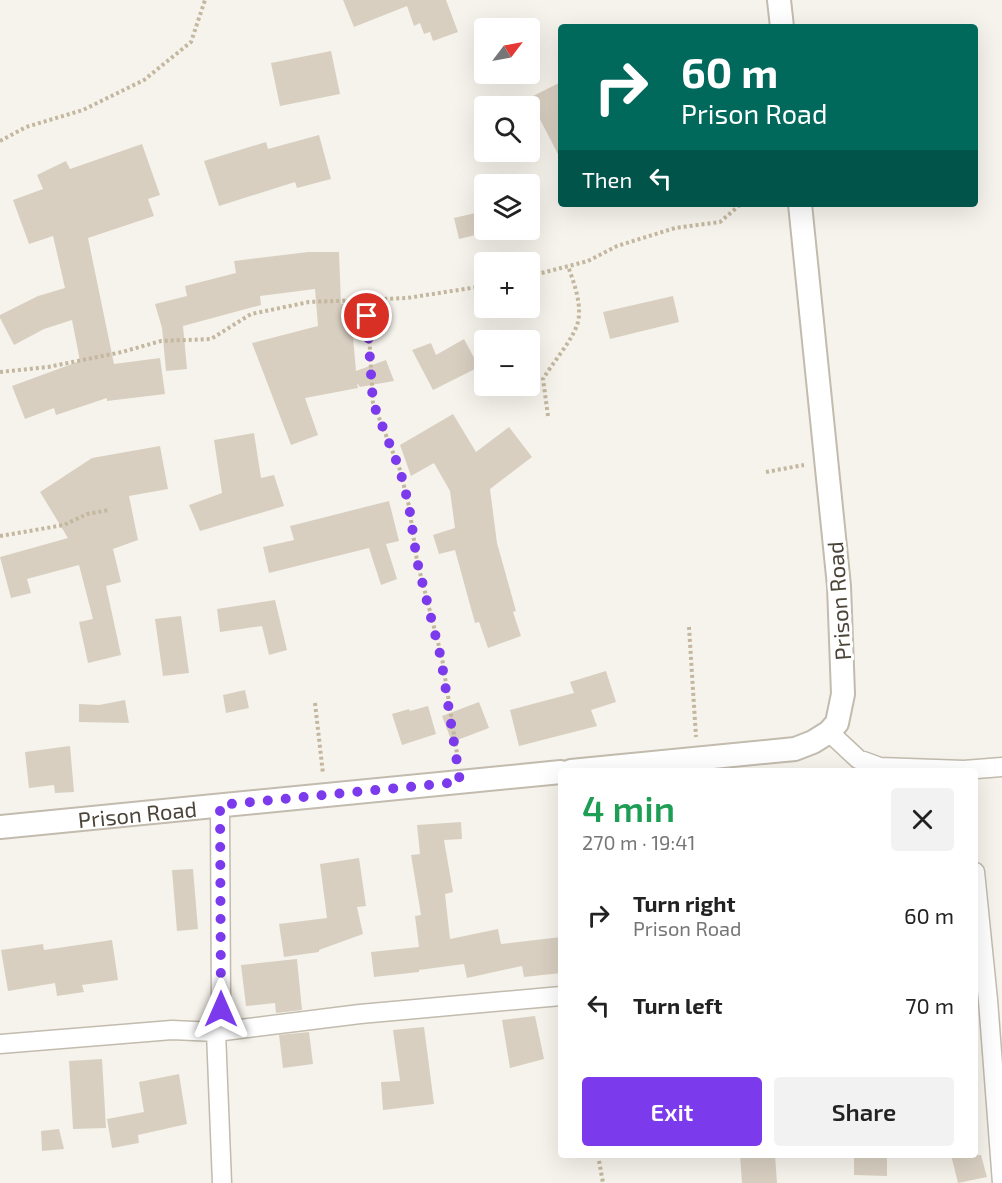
<!DOCTYPE html>
<meta charset="utf-8">
<style>
body{margin:0;font-family:"Exo 2",sans-serif;background:#f2f2f2;color:#222;height:100vh;display:flex;flex-direction:column;font-size:22px;white-space:nowrap}
*{box-sizing:border-box;margin:0}
p{font-size:20px;color:#767676}
.icon{flex:none;width:33px;height:33px;fill:none;stroke:currentColor;stroke-width:2;stroke-linecap:round;stroke-linejoin:round}
.map{position:relative;flex:1;overflow:hidden}
.panel{position:absolute;left:558px;top:768px;width:420px;height:390px;display:flex;flex-direction:column;background:#fff;border-radius:6px;box-shadow:0 6px 24px #0002}
.panel>*{flex:none}
.hud{position:absolute;left:558px;top:24px;width:420px;height:183px;border-radius:6px;box-shadow:0 6px 24px #0002;background:#00695c;color:#fff;overflow:hidden}
.needle{width:39px;rotate:58deg}
.fabs{position:absolute;left:474px;top:18px;display:grid;gap:12px}
.fabs a{display:grid;place-items:center;width:66px;height:66px;border-radius:6px;background:#fff;box-shadow:0 6px 24px #0002;font-size:30px}
.pin{position:absolute;display:grid;place-items:center;width:51px;height:51px;color:#fff;margin:-26px;border:3px solid #fff;border-radius:50%;box-shadow:0 2px 6px #0007}
.me{position:absolute;width:66px;margin:-33px;rotate:0deg;stroke-linejoin:round;filter:drop-shadow(0 0 4px #0008)}
.turn{display:flex;align-items:center;gap:21px;height:126px;padding:0 24px;font-size:27px}
.turn .icon{width:78px;height:78px;stroke-width:2.5}
.turn b{display:block;font-size:42px;line-height:51px}
.then{display:flex;align-items:center;height:57px;padding:0 24px;background:#0003;gap:12px;font-size:22px}
.round{display:grid;place-items:center;flex:none;width:63px;height:63px;border-radius:6px;background:#f2f2f2}
.headline{display:flex;align-items:center;justify-content:space-between;height:102px;padding:0 24px}
h1{font-size:36px;font-weight:600;line-height:45px;color:#1e9e55}
.primary-button{display:flex;gap:12px;margin-top:auto;padding:12px 24px}
.primary-button a{flex:1;height:69px;border-radius:6px;background:#7c3aed;color:#fff;font-size:24px;font-weight:600;line-height:69px;text-align:center}
.primary-button a+a{background:#f2f2f2;color:#222}
ul{padding:0;list-style:none}
li{display:flex;align-items:center;gap:18px;height:90px;padding:0 24px}
li div{flex:1}
li b{display:block;font-size:22px}
li em{font-style:normal}
.map>svg:first-child{display:block}
.building{fill:#d8cfc1}
.lines{fill:none;stroke-linecap:round;stroke-linejoin:round}
.minor-casing{stroke:#c2bbae;stroke-width:21}
.tertiary-casing{stroke:#c2bbae;stroke-width:26}
.path{stroke:#c4b79f;stroke-width:4;stroke-dasharray:3 3;stroke-linecap:butt}
.minor{stroke:#fff;stroke-width:18}
.tertiary{stroke:#fff;stroke-width:22}
.route{stroke:#7c3aed;stroke-width:10;stroke-dasharray:0 18}
.labels{text-anchor:middle;dominant-baseline:central;stroke-width:6;stroke-linejoin:round;paint-order:stroke}
.street-label{font-size:22px;fill:#4b4439;stroke:#fff}
</style>
<div class="map">
<svg width="1002" height="1183" viewBox="0 0 1002 1183">
<rect width="100%" height="100%" fill="#f6f3ec"/>
<!-- building -->
<path class="building" d="M 343,0 L 446,0 L 458,32 L 433,41 L 430,32 L 424,34 L 420,23 L 414,26 L 407,6 L 354,27 Z
M 331,51 L 340,94 L 280,106 L 271,63 Z
M 561,82 L 561,160 L 529,98 Z
M 319,135 L 331,179 L 297,188 L 295,182 L 219,206 L 204,161 L 266,142 L 268,149 Z
M 142,144 L 160,195 L 148,199 L 154,216 L 88,238 L 114,364 L 160,358 L 165,394 L 107,401 L 107,398 L 56,415 L 54,408 L 25,419 L 12,386 L 80,361 L 72,320 L 44,329 L 14,345 L 0,318 L 0,315 L 38,296 L 65,288 L 53,236 L 29,244 L 13,200 L 43,189 L 37,175 L 66,161 L 70,169 Z
M 484,211 L 484,233 L 459,239 L 454,218 Z
M 308,252 L 339,252 L 341,304 L 350,303 L 356,371 L 386,360 L 394,381 L 360,387 L 357,383 L 358,388 L 305,398 L 318,435 L 291,445 L 252,343 L 318,326 L 315,289 L 260,296 L 261,305 L 183,326 L 187,369 L 166,371 L 162,328 L 155,304 L 187,296 L 185,286 L 236,273 L 234,261 Z
M 673,296 L 679,322 L 610,339 L 603,312 Z
M 464,339 L 479,367 L 433,390 L 412,350 L 431,343 L 436,355 Z
M 453,414 L 476,452 L 509,427 L 532,457 L 490,489 L 497,543 L 516,611 L 513,612 L 521,636 L 488,648 L 479,622 L 475,623 L 455,550 L 439,554 L 433,535 L 455,528 L 450,491 L 434,463 L 411,476 L 400,445 Z
M 254,433 L 261,478 L 274,475 L 284,506 L 200,531 L 189,505 L 222,493 L 214,440 Z
M 160,446 L 168,489 L 129,496 L 138,540 L 113,549 L 121,582 L 106,586 L 121,655 L 88,663 L 79,622 L 93,619 L 79,565 L 27,579 L 31,593 L 11,598 L 0,557 L 68,538 L 40,492 L 92,458 Z
M 389,501 L 399,541 L 386,544 L 397,579 L 381,585 L 369,548 L 269,573 L 263,547 L 294,540 L 290,526 Z
M 275,600 L 287,650 L 269,655 L 262,626 L 220,632 L 217,609 Z
M 181,616 L 189,673 L 163,676 L 155,619 Z
M 606,671 L 616,702 L 591,710 L 597,726 L 519,746 L 510,710 L 574,693 L 570,682 Z
M 245,690 L 249,708 L 226,713 L 223,695 Z
M 125,700 L 129,723 L 79,722 L 79,704 L 99,705 Z
M 479,702 L 489,728 L 452,742 L 442,716 Z
M 428,706 L 436,734 L 402,745 L 392,714 L 409,709 L 410,711 Z
M 70,746 L 74,792 L 55,793 L 54,785 L 29,788 L 25,752 Z
M 461,822 L 462,839 L 444,840 L 453,892 L 445,894 L 450,939 L 498,929 L 501,944 L 561,937 L 561,973 L 524,977 L 522,966 L 467,978 L 464,964 L 419,970 L 419,972 L 374,977 L 371,952 L 419,947 L 415,916 L 421,915 L 411,855 L 420,854 L 417,825 Z
M 359,858 L 366,906 L 357,907 L 363,934 L 319,950 L 319,952 L 284,957 L 279,924 L 327,918 L 320,864 Z
M 193,869 L 198,929 L 177,931 L 172,870 Z
M 112,940 L 118,980 L 82,985 L 84,992 L 57,996 L 55,983 L 8,991 L 1,950 L 43,944 L 44,950 Z
M 297,959 L 302,1010 L 276,1013 L 275,1003 L 246,1006 L 241,965 Z
M 535,1016 L 544,1059 L 510,1068 L 502,1020 Z
M 424,1027 L 434,1104 L 383,1110 L 381,1082 L 400,1081 L 393,1030 Z
M 309,1032 L 313,1064 L 283,1068 L 279,1035 Z
M 102,1059 L 106,1128 L 73,1129 L 69,1061 Z
M 179,1074 L 187,1124 L 138,1135 L 139,1143 L 112,1148 L 107,1119 L 144,1112 L 139,1082 Z
M 59,1129 L 64,1149 L 42,1151 L 41,1131 Z
M 740,1155 L 775,1155 L 777,1183 L 742,1183 Z
M 854,1155 L 887,1155 L 887,1176 L 854,1175 Z
M 951,1155 L 981,1155 L 987,1177 L 958,1183 Z"/>
<g class="lines">
<defs>
<path id="minor" d="M 829,732 L 858,759 L 880,767 L 964,770 L 1002,767
M 220,805 L 221,1009 L 216,1032 L 222,1183
M 975,872 L 988,1000 L 1002,1183
M 0,1044 L 172,1030 L 216,1032 L 360,1014 L 561,996"/>
<g id="tertiary">
<path d="M 779,0 L 782,27"/>
<path d="M 571,771 L 795,749 L 813,742 L 829,732 L 837,723 L 843,694 L 839,586 L 800,204"/>
<path id="s1" d="M 0,827 L 561,772"/>
</g>
</defs>
<!-- minor casing -->
<use href="#minor" class="minor-casing"/>
<!-- tertiary casing -->
<use href="#tertiary" class="tertiary-casing"/>
<!-- path -->
<path class="path" d="M 0,141 L 26,127 L 83,110 L 144,80 L 191,42 L 205,0
M 530,276 L 588,261 L 617,246 L 675,228 L 720,222 L 741,204
M 364,299 L 369,334 L 373,403 L 400,470 L 409,506 L 417,561 L 442,658 L 458,760
M 0,372 L 48,367 L 122,352 L 161,341 L 211,339 L 251,314 L 309,302 L 407,298 L 484,286
M 548,416 L 543,379 C 553,362 573,340 578,322 C 582,304 574,283 568,266
M 766,472 L 804,465
M 0,536 L 64,525 L 87,514 L 109,510
M 689,627 L 696,737
M 315,703 L 323,774
M 598,1155 L 603,1183"/>
<!-- minor -->
<use href="#minor" class="minor"/>
<!-- tertiary -->
<use href="#tertiary" class="tertiary"/>
</g>
<g class="lines">
<!-- route -->
<path class="route" d="M 221,1009 L 220,805 L 460,782 L 441,658 L 417,561 L 409,506 L 400,470 L 373,403 L 367,316"/>
</g>
<g class="labels">
<!-- street labels -->
<g class="street-label">
<text transform="translate(838 601) rotate(-94)">Prison Road</text>
<text stroke="none"><textPath href="#s1" startOffset="138">Prison Road</textPath></text>
</g>
</g>
</svg>
<div class="fabs">
<a><svg class="needle" viewBox="-14 -14 28 28"><path d="M0-13l5 13h-10z" fill="#e53935"/><path d="M0 13l5-13h-10z" fill="#767676"/></svg></a>
<a><svg class="icon" aria-label="search" viewBox="0 0 24 24"><circle cx="10" cy="10" r="6"/><path d="M15 15l6 6"/></svg></a>
<a><svg class="icon" aria-label="layers" viewBox="0 0 24 24"><path d="M12 4l9 5-9 5-9-5zM3 14l9 5 9-5"/></svg></a>
<a>+</a>
<a>−</a>
</div>
<div class="pin" style="left:367px;top:316px;background:#d93025"><svg class="icon" aria-label="arrive" viewBox="0 0 24 24"><path d="M6 21V4h12l-3 4 3 4H6"/></svg></div>
<svg class="me" style="left:221px;top:1009px" viewBox="-20 -20 40 40"><path d="M0-17L14 15 0 8-14 15z" fill="#7c3aed" stroke="#fff" stroke-width="4"/></svg>
<div class="hud">
<div class="turn"><svg class="icon" aria-label="right" viewBox="0 0 24 24"><path d="M7 20v-9h11M14 6l5 5-5 5"/></svg><div><b>60 m</b>Prison Road</div></div>
<div class="then">Then<svg class="icon" aria-label="left" viewBox="0 0 24 24"><path d="M17 20v-9H6M10 6l-5 5 5 5"/></svg></div>
</div>
<section class="panel">
<div class="headline"><div><h1>4 min</h1><p>270 m · 19:41</p></div><a class="round"><svg class="icon" aria-label="close" viewBox="0 0 24 24"><path d="M6 6l12 12M18 6L6 18"/></svg></a></div>
<ul>
<li><svg class="icon" aria-label="right" viewBox="0 0 24 24"><path d="M7 20v-9h11M14 6l5 5-5 5"/></svg><div><b>Turn right</b><p>Prison Road</p></div><em>60 m</em></li>
<li><svg class="icon" aria-label="left" viewBox="0 0 24 24"><path d="M17 20v-9H6M10 6l-5 5 5 5"/></svg><div><b>Turn left</b></div><em>70 m</em></li>
</ul>
<div class="primary-button"><a>Exit</a><a>Share</a></div>
</section>
</div>
